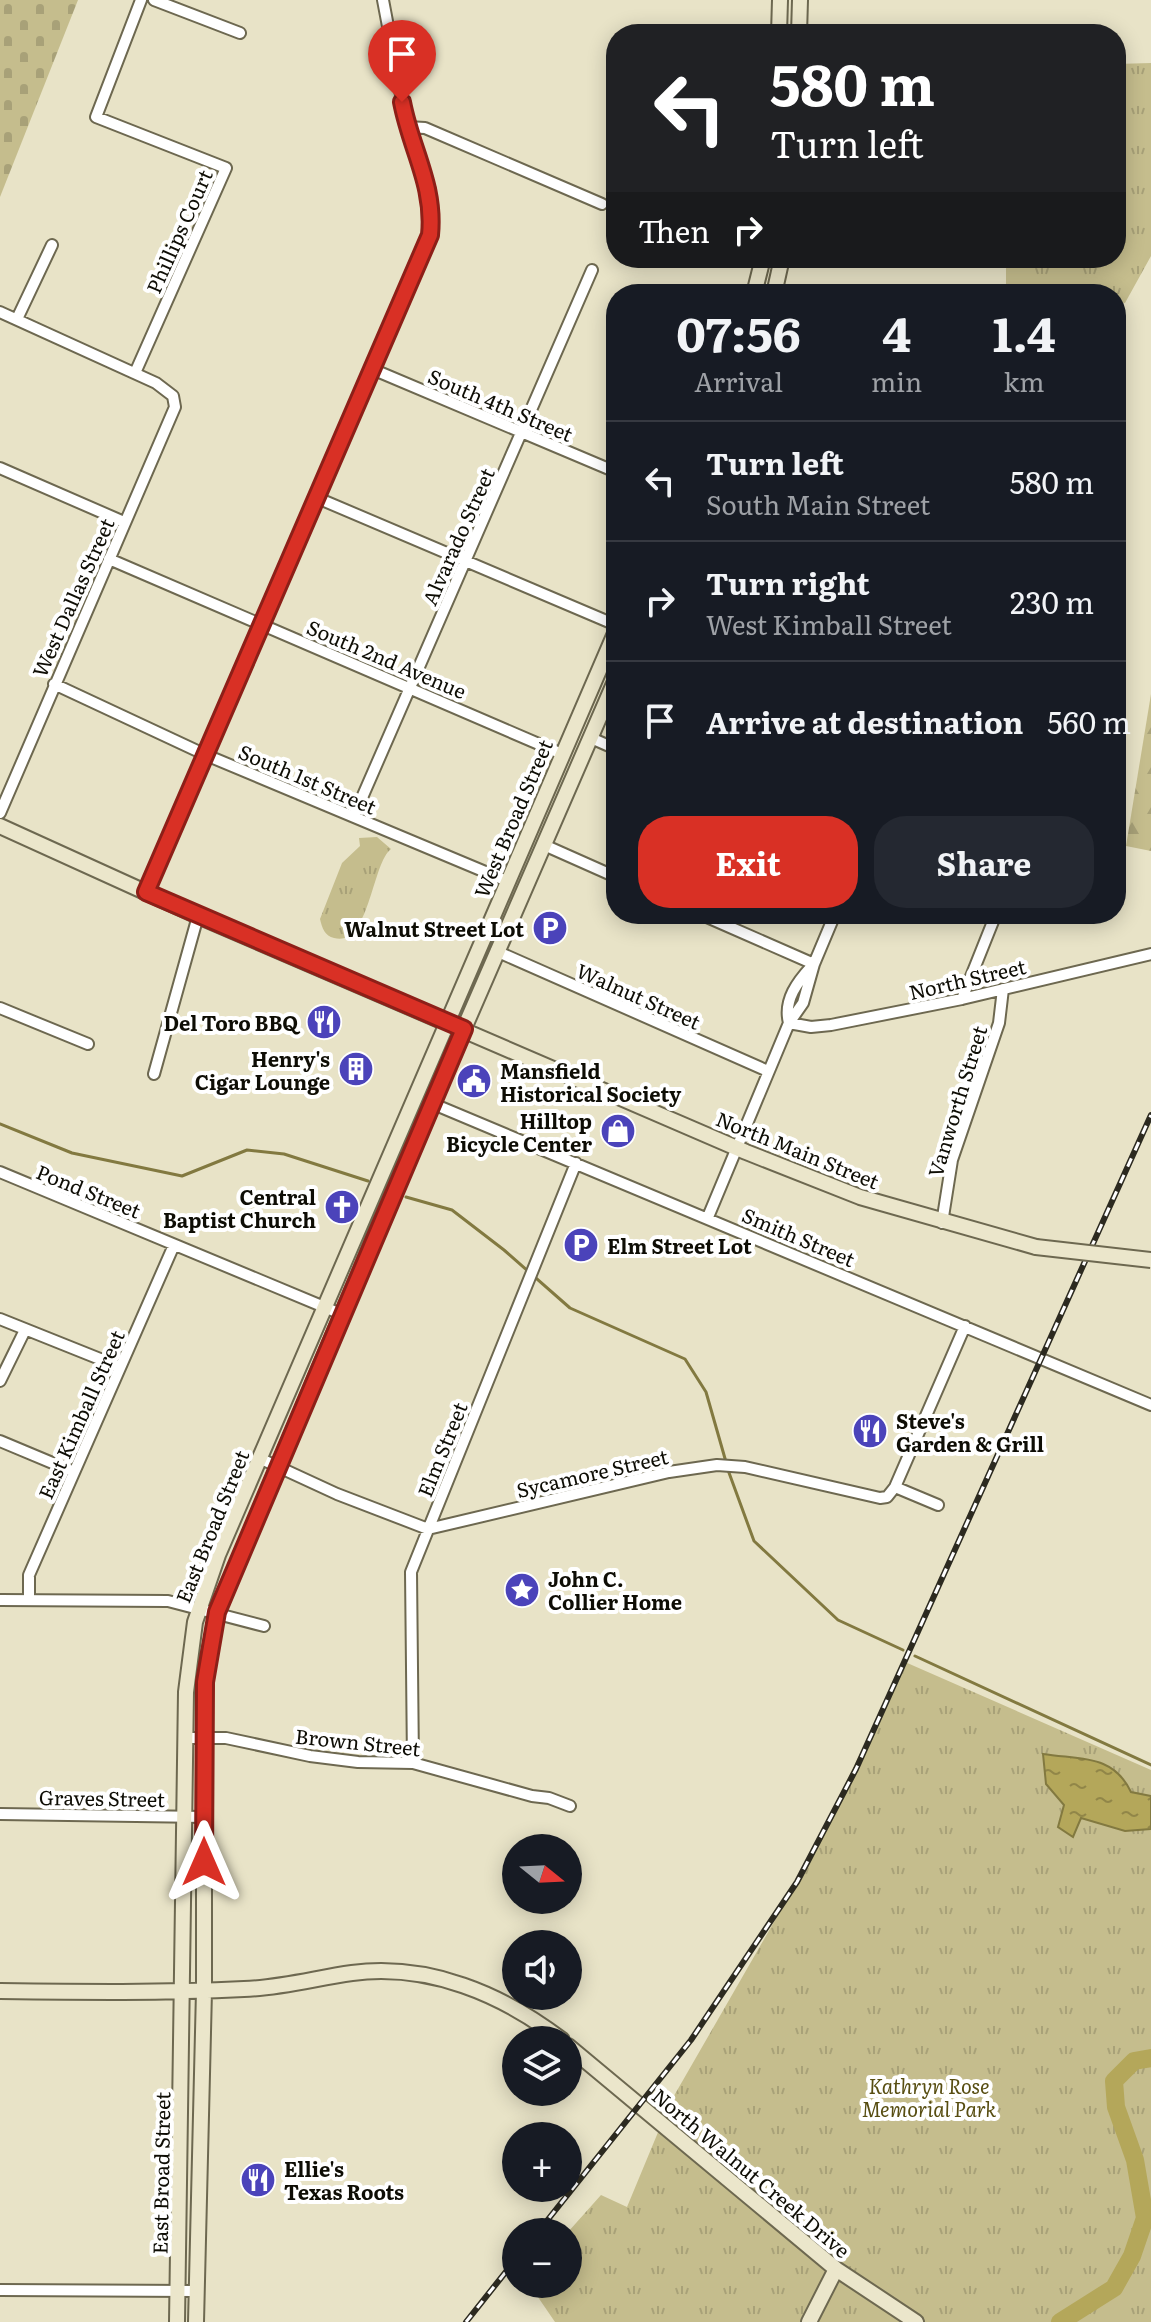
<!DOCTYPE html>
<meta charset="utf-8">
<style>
body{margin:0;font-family:Literata,serif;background:#242831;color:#f1f3f6;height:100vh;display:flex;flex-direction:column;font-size:30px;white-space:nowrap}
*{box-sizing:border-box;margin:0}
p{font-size:26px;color:#9ea1a6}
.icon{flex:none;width:44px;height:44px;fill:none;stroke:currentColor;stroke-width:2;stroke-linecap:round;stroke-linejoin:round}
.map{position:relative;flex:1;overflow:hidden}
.sheet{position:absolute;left:606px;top:284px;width:520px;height:640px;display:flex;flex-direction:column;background:#171b24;border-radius:32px;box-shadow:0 4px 20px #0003}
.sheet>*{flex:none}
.hud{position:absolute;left:606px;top:24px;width:520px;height:244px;border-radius:32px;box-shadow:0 4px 20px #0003;background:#202124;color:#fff;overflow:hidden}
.needle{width:52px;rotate:108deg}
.tools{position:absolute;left:502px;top:1834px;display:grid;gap:16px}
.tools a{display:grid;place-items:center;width:80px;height:80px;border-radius:50%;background:#171b24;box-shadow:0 4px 20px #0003;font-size:40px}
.pin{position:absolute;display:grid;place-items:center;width:68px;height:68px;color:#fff;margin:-82px -34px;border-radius:50% 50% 50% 0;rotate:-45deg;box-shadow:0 0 8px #0007}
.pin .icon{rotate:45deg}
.me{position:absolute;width:88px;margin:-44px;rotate:0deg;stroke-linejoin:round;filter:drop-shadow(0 0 6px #0008)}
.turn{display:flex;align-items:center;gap:28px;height:168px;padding:0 32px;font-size:36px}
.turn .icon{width:104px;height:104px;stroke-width:2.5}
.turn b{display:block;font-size:56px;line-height:68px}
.then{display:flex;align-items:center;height:76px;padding:0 32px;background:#0003;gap:16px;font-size:30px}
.eta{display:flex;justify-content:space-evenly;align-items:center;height:136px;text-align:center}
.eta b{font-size:48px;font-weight:700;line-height:56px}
.action{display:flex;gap:16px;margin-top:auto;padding:16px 32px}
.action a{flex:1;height:92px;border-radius:32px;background:#d93025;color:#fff;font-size:32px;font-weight:700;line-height:92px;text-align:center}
.action a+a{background:#242831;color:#f1f3f6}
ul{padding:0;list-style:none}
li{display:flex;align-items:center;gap:24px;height:120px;padding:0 32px;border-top:2px solid #363941}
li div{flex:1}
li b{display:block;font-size:30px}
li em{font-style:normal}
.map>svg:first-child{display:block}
.forest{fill:url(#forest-firs)}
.cemetery{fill:url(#cemetery-stones)}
.park{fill:url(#park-tufts)}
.water{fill:url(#water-ripples);stroke:#827940;stroke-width:2}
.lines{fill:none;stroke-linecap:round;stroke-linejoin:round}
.stream{stroke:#827940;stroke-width:3}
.river{stroke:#b4a75a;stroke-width:18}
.street-casing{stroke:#6d6850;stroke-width:14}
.secondary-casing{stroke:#6d6850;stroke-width:18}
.street{stroke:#fff;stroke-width:10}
.secondary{stroke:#ebe6cb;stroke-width:14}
.rail-casing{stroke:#2c2a20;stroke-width:6}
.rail{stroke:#fff;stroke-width:3;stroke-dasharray:9;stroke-linecap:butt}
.secondary-bridge-casing{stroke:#6d6850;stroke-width:18;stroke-linecap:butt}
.secondary-bridge{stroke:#ebe6cb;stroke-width:14}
.route-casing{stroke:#8d1f18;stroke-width:20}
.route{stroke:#d93025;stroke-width:14}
.labels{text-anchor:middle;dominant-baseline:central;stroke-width:8;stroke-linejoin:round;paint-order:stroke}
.street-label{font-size:20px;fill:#0e0d05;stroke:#fff}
.poi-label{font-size:20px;font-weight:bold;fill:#0e0d05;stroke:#fff;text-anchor:end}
.park-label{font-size:20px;font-style:italic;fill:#574d11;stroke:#fff}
</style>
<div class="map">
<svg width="1151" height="2322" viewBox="0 0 1151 2322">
<defs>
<pattern id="forest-firs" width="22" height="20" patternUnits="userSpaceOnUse" patternTransform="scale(2)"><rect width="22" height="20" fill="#c5bd8d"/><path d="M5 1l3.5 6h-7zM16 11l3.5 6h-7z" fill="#a8a178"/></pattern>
<pattern id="cemetery-stones" width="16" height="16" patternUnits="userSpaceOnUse" patternTransform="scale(2)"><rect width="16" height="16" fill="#c5bd8d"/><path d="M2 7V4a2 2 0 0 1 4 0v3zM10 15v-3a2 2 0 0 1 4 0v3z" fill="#a8a178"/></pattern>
<pattern id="park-tufts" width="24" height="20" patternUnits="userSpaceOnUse" patternTransform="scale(2)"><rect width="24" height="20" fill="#c5bd8d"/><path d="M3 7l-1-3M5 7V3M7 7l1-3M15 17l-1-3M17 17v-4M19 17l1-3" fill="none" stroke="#a8a178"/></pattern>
<pattern id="water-ripples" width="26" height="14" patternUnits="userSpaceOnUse" patternTransform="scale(2)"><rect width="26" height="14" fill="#b4a75a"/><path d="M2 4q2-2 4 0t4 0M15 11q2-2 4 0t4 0" fill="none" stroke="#918648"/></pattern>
</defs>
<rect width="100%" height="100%" fill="#e8e3c7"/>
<!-- forest -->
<path class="forest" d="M 1151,694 L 1151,851 L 1126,846 Z"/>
<!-- cemetery -->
<path class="cemetery" d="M 0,0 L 78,0 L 0,197 Z"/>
<!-- park -->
<path class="park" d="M 1151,63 L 1151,256 L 1125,303 L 1116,302 L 1116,294 L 1006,294 L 1006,258 L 1116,258 L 1116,64 Z
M 377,837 L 391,849 C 372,863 369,948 334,938 C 325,936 322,928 320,919 L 342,863 L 360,846 L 359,838 Z
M 905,1662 L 1151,1770 L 1151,2322 L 555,2322 L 529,2284 L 568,2284 L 568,2232 L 601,2195 L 627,2207 L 671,2101 L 797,1882 Z"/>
<!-- water -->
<path class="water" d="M 1043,1754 C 1081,1760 1113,1754 1131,1792 L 1151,1796 L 1151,1829 L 1125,1831 L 1081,1818 L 1073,1837 L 1058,1827 L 1064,1805 L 1046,1784 Z"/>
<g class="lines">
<!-- stream -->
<path class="stream" d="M 0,1124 L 72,1153 L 182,1176 L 247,1150 L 284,1154 L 368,1181
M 406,1197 L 452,1210 L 504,1250 L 570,1308 L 685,1359 L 706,1392 L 726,1462
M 728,1470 L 754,1541 L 838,1620 L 903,1650
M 915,1656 L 1151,1765"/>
<!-- river -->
<path class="river" d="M 1060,2322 L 1114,2288 L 1132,2256 L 1145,2218 L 1135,2160 L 1116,2107 L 1114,2081 L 1134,2061 L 1151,2058"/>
<defs>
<path id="street" d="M 154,0 L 240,33
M 407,127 L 425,128 L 602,204
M 0,312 L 156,383 L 173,396 L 175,407 L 0,813
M 17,319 L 52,245
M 372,369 L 616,472
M 135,373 L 226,168 L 96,117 L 141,0
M 0,468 L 124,522
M 315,497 L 616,625
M 109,559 L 562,754
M 54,684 L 206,755 L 507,881
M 591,738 L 616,749
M 354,816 L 592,270
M 544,845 L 616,877
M 146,892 L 430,235 L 430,190 L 407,127 L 383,0
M 700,914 L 814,964
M 496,951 L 768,1071
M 962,999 L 996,914
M 0,1008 L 88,1044
M 789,1023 L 811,1027 L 831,1025 L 962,999 L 1151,954
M 789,1023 C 783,1000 798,981 812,966
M 154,1074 L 198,916
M 431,1103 L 1151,1405
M 0,1172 L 341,1314
M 708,1217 L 789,1023 L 803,1003 L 814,964 L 835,914
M 942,1223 L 952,1160 L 999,1023 L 1003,989
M 0,1319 L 120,1367
M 0,1381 L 25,1330
M 0,1441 L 74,1472
M 259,1458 L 337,1494 L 428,1529 L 669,1472 L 717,1465 L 745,1467 L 880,1498 L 887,1497 L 895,1487 L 965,1326
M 895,1487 L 938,1505
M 0,1600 L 168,1601 L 264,1626
M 29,1600 L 29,1575 L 174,1245
M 186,1738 L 226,1738 L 310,1756 L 358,1762 L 413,1763 L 532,1796 L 549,1798 L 570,1806
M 413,1763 L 411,1572 L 576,1163
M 0,1814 L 204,1817
M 0,2290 L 195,2291"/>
<path id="secondary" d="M 779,34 L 780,0
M 799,34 L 800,0
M 754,294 L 763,258
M 774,294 L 782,258
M 0,826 L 198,916 L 746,1152 L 860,1197 L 1036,1247
M 0,1991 C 81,1992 163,1993 244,1989 C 281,1988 316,1978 352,1973 C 429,1963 502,1994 562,2040
M 568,2046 L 836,2269 L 916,2322
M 177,2322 L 186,1692 L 195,1622 L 218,1555 L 616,631
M 196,2322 L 204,1991 L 204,1706 L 207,1665 L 217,1612 L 409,1155 L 616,679
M 809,2322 L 836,2269"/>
</defs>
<!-- street casing -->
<use href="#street" class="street-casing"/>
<!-- secondary casing -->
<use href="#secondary" class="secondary-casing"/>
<!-- street -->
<use href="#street" class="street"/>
<!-- secondary -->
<use href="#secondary" class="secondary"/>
<defs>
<path id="rail" d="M 538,2232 L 691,2040 L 797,1882 L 856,1769 L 1151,1115
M 466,2322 L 516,2259"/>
</defs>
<!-- rail casing -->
<use href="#rail" class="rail-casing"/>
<!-- rail -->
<use href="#rail" class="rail"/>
<defs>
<path id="secondary-bridge" d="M 1036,1247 L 1151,1260"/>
</defs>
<!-- secondary-bridge casing -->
<use href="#secondary-bridge" class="secondary-bridge-casing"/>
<!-- secondary-bridge -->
<use href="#secondary-bridge" class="secondary-bridge"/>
</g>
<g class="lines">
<defs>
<path id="route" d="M 204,1862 L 205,1682 L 217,1612 L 464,1029 L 146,892 L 430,235 C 435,185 411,150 402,102"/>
</defs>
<!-- route casing -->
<use href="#route" class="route-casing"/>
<!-- route -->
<use href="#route" class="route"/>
</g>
<!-- icons -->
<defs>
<symbol id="parking-disc" viewBox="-11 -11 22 22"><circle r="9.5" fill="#4b43ba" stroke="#fff"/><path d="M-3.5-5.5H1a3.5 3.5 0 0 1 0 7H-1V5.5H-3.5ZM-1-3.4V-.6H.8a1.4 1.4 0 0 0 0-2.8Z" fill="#fff"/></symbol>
<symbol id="restaurant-disc" viewBox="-11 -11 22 22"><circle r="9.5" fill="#4b43ba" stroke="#fff"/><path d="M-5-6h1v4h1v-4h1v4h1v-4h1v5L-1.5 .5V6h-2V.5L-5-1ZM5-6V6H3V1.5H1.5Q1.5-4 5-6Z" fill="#fff"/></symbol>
<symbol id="building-disc" viewBox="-11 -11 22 22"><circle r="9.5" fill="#4b43ba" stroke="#fff"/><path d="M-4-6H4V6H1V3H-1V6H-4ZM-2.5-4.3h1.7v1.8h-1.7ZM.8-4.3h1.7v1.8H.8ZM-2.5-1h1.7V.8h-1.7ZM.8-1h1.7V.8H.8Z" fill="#fff"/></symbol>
<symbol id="civic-disc" viewBox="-11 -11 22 22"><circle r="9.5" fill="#4b43ba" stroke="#fff"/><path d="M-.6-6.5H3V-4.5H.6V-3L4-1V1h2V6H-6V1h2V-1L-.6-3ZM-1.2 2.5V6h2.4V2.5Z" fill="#fff"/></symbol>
<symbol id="shop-disc" viewBox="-11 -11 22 22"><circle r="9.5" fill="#4b43ba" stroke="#fff"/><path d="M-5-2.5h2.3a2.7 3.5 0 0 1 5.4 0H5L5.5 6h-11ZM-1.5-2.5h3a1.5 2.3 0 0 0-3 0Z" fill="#fff"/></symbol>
<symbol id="church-disc" viewBox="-11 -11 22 22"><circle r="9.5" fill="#4b43ba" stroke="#fff"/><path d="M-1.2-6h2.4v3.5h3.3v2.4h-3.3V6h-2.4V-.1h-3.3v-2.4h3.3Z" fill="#fff"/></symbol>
<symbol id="sight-disc" viewBox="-11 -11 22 22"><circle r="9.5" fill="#4b43ba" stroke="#fff"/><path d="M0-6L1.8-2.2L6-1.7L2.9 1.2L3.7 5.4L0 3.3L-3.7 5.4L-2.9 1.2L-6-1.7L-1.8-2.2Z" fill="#fff"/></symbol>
</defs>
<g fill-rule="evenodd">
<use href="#parking-disc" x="530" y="908" width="40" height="40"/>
<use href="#restaurant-disc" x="304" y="1002" width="40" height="40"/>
<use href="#building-disc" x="336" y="1049" width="40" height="40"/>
<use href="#civic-disc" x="454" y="1061" width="40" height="40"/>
<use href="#shop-disc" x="598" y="1111" width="40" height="40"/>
<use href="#church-disc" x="322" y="1187" width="40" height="40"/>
<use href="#parking-disc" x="561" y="1225" width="40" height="40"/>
<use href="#restaurant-disc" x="850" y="1411" width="40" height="40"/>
<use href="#sight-disc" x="502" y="1570" width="40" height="40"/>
<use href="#restaurant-disc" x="238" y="2160" width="40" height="40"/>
</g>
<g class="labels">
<!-- street labels -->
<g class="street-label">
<text transform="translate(178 231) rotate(-66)">Phillips Court</text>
<text transform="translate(501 404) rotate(23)">South 4th Street</text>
<text transform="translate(457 536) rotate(-66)">Alvarado Street</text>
<text transform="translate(72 597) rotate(-66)">West Dallas Street</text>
<text transform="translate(387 658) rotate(23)">South 2nd Avenue</text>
<text transform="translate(308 778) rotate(23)">South 1st Street</text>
<text transform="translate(512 818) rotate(-67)">West Broad Street</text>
<text transform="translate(967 978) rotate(-13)">North Street</text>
<text transform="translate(639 995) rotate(24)">Walnut Street</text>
<text transform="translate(956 1101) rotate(-73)">Vanworth Street</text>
<text transform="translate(798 1149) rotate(22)">North Main Street</text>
<text transform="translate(89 1190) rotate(22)">Pond Street</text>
<text transform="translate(799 1236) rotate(23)">Smith Street</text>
<text transform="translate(80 1414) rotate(-66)">East Kimball Street</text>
<text transform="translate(441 1449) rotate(-68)">Elm Street</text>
<text transform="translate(592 1472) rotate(-13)">Sycamore Street</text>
<text transform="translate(211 1526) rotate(-68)">East Broad Street</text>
<text transform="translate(358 1741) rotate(6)">Brown Street</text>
<text transform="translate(102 1797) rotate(1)">Graves Street</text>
<text transform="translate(752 2172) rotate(40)">North Walnut Creek Drive</text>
<text transform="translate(160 2173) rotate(-89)">East Broad Street</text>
</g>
<!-- poi labels -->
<g class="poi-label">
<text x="524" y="928">Walnut Street Lot</text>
<text x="298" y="1022">Del Toro BBQ</text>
<text x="330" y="1058">Henry's<tspan x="330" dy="23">Cigar Lounge</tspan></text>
<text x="500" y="1070" text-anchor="start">Mansfield<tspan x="500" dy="23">Historical Society</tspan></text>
<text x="592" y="1120">Hilltop<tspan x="592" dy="23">Bicycle Center</tspan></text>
<text x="316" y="1196">Central<tspan x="316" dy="23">Baptist Church</tspan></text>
<text x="607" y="1245" text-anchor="start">Elm Street Lot</text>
<text x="896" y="1420" text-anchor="start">Steve's<tspan x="896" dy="23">Garden &amp; Grill</tspan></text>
<text x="548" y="1578" text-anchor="start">John C.<tspan x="548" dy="23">Collier Home</tspan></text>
<text x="284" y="2168" text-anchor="start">Ellie's<tspan x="284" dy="23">Texas Roots</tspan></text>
</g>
<!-- park labels -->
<g class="park-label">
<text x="929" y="2085">Kathryn Rose<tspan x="929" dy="23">Memorial Park</tspan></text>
</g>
</g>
</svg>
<div class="tools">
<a><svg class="needle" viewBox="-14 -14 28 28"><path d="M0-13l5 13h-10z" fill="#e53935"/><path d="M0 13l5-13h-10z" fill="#9ea1a6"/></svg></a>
<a><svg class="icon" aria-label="sound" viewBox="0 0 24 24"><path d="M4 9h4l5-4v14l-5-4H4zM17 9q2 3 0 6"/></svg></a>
<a><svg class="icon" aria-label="layers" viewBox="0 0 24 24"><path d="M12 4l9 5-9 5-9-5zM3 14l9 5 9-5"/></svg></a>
<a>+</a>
<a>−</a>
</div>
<div class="pin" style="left:402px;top:102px;background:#d93025"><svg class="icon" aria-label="arrive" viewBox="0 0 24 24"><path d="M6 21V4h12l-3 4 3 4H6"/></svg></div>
<svg class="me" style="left:204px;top:1862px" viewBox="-20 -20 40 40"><path d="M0-17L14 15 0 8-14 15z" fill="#d93025" stroke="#fff" stroke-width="4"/></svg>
<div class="hud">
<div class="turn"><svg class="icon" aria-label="left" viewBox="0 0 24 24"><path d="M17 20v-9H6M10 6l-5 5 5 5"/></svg><div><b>580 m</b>Turn left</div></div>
<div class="then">Then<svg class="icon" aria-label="right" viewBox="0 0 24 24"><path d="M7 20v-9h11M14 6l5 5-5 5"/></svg></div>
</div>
<section class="sheet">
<div class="eta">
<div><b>07:56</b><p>Arrival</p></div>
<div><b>4</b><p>min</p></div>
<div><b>1.4</b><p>km</p></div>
</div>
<ul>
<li><svg class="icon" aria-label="left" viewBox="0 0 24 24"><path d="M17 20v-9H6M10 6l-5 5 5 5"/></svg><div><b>Turn left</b><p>South Main Street</p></div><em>580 m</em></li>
<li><svg class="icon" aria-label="right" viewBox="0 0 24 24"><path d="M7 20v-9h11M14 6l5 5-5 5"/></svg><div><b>Turn right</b><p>West Kimball Street</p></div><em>230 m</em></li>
<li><svg class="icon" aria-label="arrive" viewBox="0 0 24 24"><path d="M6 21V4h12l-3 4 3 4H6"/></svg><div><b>Arrive at destination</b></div><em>560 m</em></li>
</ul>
<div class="action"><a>Exit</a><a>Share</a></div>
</section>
</div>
